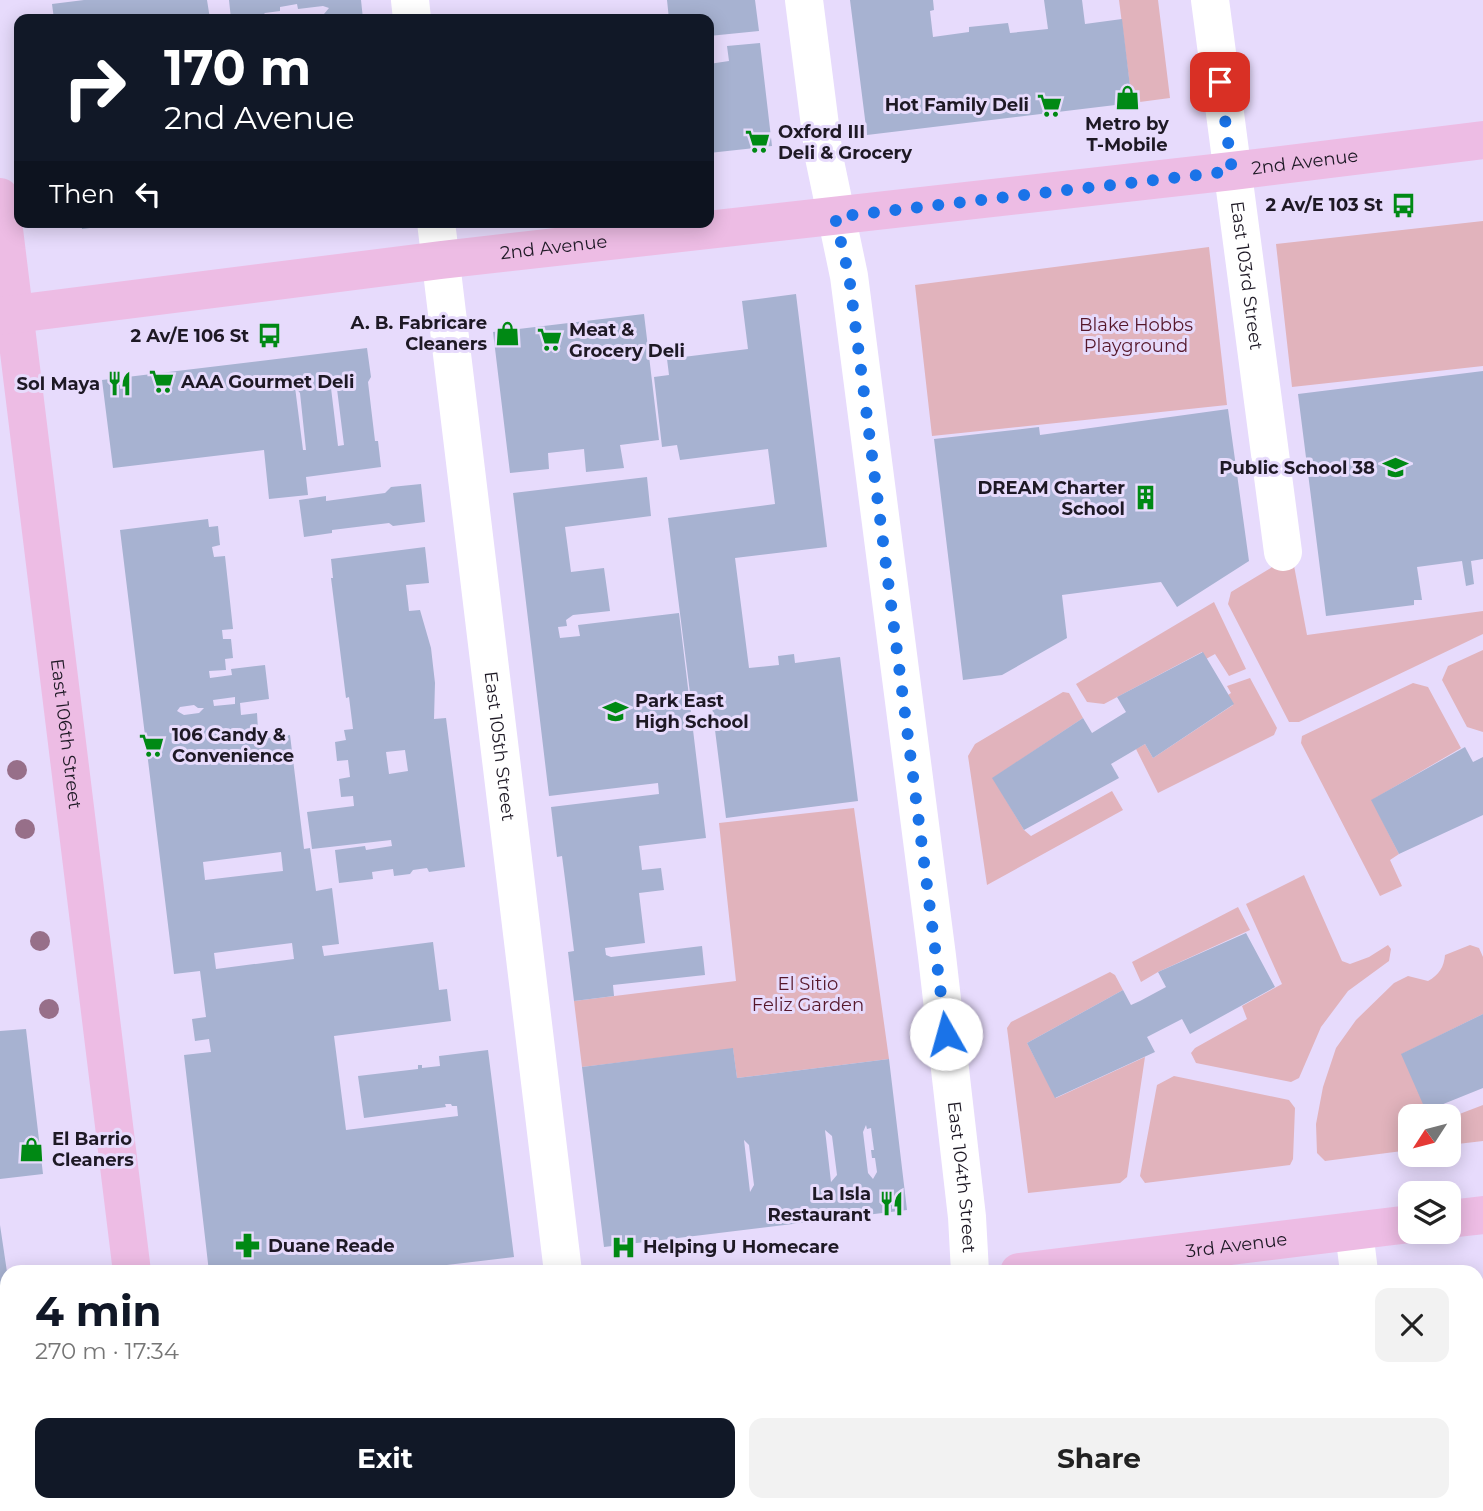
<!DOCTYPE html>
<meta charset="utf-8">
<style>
body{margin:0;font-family:Montserrat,sans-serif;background:#f2f2f2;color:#222;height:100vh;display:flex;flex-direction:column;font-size:26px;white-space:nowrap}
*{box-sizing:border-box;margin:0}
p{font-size:23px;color:#767676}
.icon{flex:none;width:38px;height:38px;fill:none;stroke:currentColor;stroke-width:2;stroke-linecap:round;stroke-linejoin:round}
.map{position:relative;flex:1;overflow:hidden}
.sheet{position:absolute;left:0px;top:1265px;width:1484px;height:247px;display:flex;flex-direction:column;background:#fff;border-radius:21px 21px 0 0;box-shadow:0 4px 18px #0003}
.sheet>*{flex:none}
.banner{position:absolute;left:14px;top:14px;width:700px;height:214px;border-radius:14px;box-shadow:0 4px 18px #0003;background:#111827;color:#fff;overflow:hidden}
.needle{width:46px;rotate:234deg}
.controls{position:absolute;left:1398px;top:1104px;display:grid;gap:14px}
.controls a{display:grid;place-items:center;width:63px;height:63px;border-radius:14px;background:#fff;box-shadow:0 4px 18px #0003;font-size:35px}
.pin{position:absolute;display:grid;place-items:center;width:60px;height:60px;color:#fff;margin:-30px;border-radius:14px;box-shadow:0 4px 10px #0006}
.me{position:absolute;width:77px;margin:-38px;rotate:353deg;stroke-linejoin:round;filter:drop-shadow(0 0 5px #0008)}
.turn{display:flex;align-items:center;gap:24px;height:147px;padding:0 35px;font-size:32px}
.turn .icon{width:91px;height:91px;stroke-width:2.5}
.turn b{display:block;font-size:49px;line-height:60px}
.then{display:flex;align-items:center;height:66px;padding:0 35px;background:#0003;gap:14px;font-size:26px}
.round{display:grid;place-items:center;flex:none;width:74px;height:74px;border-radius:14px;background:#f2f2f2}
.headline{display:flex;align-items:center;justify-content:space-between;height:119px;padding:0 35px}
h1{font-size:42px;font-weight:700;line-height:52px;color:#111827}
.primary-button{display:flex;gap:14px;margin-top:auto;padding:14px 35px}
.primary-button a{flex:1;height:80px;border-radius:14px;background:#111827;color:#fff;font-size:28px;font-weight:700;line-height:80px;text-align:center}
.primary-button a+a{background:#f2f2f2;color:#222}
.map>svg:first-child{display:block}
.green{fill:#e1b3bc}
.building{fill:#a7b2d1;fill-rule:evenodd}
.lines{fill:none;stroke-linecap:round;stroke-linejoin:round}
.minor{stroke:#fff;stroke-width:38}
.major{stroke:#edbce4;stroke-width:38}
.tree{fill:#976f89}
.route{stroke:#1a73e8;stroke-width:12;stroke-dasharray:0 21.6}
.labels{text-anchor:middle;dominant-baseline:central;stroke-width:6;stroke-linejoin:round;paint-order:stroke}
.poi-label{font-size:18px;font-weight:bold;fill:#1e1925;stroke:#e7dbfc;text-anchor:end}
.street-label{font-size:18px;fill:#1e1925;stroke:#e7dbfc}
.park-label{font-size:18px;fill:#56172b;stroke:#e7dbfc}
</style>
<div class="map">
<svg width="1483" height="1511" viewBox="0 0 1483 1511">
<rect width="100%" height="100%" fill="#e7dbfc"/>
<!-- green -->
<path class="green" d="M 1119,0 L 1158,0 L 1170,98 L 1132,103 Z
M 1483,221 L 1483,366 L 1292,387 L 1276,244 Z
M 1209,247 L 1227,405 L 932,436 L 915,285 Z
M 1292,555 L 1307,635 L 1483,611 L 1483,634 L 1299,722 L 1289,722 L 1228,604 L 1231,592 Z
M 1214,602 L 1246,669 L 1229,676 L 1215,654 L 1206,659 L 1202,652 L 1104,704 L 1087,702 L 1076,684 Z
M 1483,650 L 1483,732 L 1467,727 L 1442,680 L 1448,666 Z
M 1250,678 L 1277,728 L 1274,735 L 1158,793 L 1136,749 L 1145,744 L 1153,758 L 1233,705 L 1228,695 L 1231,693 L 1227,686 Z
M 1413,683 L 1428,687 L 1461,748 L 1372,800 L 1399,854 L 1390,860 L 1402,886 L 1380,896 L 1301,743 L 1302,736 Z
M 1063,692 L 1069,693 L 1083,718 L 993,778 L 1024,830 L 1031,836 L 1112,791 L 1123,810 L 987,885 L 968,756 L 975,744 Z
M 854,808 L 889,1059 L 737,1078 L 733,1049 L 582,1067 L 574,1001 L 736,981 L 719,823 Z
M 1304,875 L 1342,961 L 1350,964 L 1369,957 L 1388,945 L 1391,949 L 1389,961 L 1348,991 L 1321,1027 L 1299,1078 L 1291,1082 L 1196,1063 L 1191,1053 L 1195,1048 L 1247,1019 L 1242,1006 L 1282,984 L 1246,904 Z
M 1238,907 L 1250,930 L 1158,972 L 1141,982 L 1132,962 Z
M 1470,945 L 1479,948 L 1483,957 L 1483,1014 L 1402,1054 L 1429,1116 L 1410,1116 L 1410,1150 L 1325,1161 L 1317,1153 L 1316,1124 L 1323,1087 L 1336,1048 L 1356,1020 L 1394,983 L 1408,976 L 1428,981 C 1439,975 1444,967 1445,955 Z
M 1110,972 L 1115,975 L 1123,990 L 1027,1043 L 1056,1098 L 1145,1057 L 1127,1177 L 1120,1183 L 1028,1193 L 1007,1028 L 1011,1022 Z
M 1174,1076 L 1289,1100 L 1295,1108 L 1293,1159 L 1290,1165 L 1145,1183 L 1140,1176 L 1157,1085 Z
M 1483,1105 L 1483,1141 L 1449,1145 L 1449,1118 Z"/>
<!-- building -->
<path class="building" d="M 84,0 L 207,0 L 210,19 L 54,19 L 52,4 Z
M 229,0 L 361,0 L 363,19 L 294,19 L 324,14 L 329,8 L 323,6 L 298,9 L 297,4 L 280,7 L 280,11 L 265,13 L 261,17 L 264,19 L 231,19 Z
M 667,0 L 755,0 L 759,31 L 709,36 L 709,19 L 669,19 Z
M 850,0 L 933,0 L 934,10 L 930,11 L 933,37 L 969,32 L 969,27 L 1008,23 L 1010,33 L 1048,29 L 1044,0 L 1082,0 L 1085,24 L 1122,19 L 1132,103 L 867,135 Z
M 760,43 L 772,146 L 709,153 L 709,64 L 729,61 L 727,46 Z
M 81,222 L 120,222 L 120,224 L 82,229 Z
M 796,294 L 827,547 L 735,558 L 749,668 L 779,665 L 778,656 L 794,654 L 795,663 L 840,657 L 858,801 L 726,818 L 711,698 L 691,701 L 668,518 L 775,504 L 768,449 L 680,460 L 677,445 L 662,447 L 654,377 L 669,375 L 667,359 L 748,349 L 742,301 Z
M 644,314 L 659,440 L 620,445 L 624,468 L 586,472 L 584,449 L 548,453 L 549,469 L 510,473 L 493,332 Z
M 367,348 L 371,377 L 368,382 L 375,441 L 378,441 L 381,467 L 306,477 L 308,495 L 269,499 L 264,450 L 113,468 L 102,380 ZM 334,383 L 337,389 L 344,445 L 338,446 L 331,388 ZM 295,387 L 300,393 L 306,450 L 303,450 Z
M 1483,371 L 1483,559 L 1471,561 L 1474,584 L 1466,586 L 1462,561 L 1417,567 L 1422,600 L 1414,600 L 1414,605 L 1326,616 L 1298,394 Z
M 1228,409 L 1249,561 L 1177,607 L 1161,582 L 1062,595 L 1067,638 L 1002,675 L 963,680 L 934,439 L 1039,427 L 1040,435 Z
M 647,477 L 651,516 L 565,527 L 571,572 L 604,568 L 610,611 L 573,615 L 566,620 L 567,626 L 558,627 L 560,638 L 580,636 L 578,625 L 679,613 L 706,838 L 639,846 L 642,870 L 661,868 L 664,890 L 639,893 L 645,943 L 605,948 L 606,955 L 611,957 L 702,946 L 705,975 L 613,985 L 614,996 L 574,1001 L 568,952 L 574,951 L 565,879 L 562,856 L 557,857 L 551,807 L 659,794 L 658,783 L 549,796 L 513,493 Z
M 421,484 L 425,522 L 393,526 L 389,523 L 332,530 L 332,533 L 304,537 L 299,500 L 326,496 L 326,501 L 385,493 L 391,487 Z
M 208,519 L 209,527 L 218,526 L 220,545 L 212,547 L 214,557 L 225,556 L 233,629 L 222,630 L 223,639 L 231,639 L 233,658 L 225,659 L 226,670 L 209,671 L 210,678 L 232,675 L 231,669 L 265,665 L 269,699 L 240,703 L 241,715 L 257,713 L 258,730 L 243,732 L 245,741 L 290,735 L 304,849 L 310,848 L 316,891 L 332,888 L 339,944 L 322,946 L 324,956 L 433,942 L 439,990 L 447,989 L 451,1021 L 334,1036 L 346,1130 L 458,1116 L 457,1106 L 452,1106 L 451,1104 L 445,1104 L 446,1107 L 364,1118 L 358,1076 L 418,1069 L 418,1065 L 422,1065 L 422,1068 L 440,1066 L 439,1056 L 488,1050 L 514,1257 L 388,1272 L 209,1272 L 184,1055 L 211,1052 L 209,1039 L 195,1041 L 192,1019 L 206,1017 L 200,971 L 174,974 L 120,530 ZM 235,697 L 235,704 L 214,706 L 213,700 ZM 194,705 L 198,708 L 204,708 L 199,713 L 184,715 L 177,711 L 180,707 ZM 281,852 L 283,871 L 205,880 L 203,862 ZM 292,943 L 294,959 L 216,969 L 214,953 Z
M 425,547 L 429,583 L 406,585 L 409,611 L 420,610 L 431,648 L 435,683 L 434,719 L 446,718 L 465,867 L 429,872 L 427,868 L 413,870 L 410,874 L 394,876 L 393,869 L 372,872 L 373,879 L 339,883 L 335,850 L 365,846 L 366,850 L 392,846 L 391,840 L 312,849 L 307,812 L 354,806 L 353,796 L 341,797 L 339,779 L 350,777 L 348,760 L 337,761 L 335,742 L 346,740 L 344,730 L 353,729 L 349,697 L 346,698 L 331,578 L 333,578 L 331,559 ZM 405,750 L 408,771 L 389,774 L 386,752 Z
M 1203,652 L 1234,704 L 1153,758 L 1145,744 L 1111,764 L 1119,778 L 1024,830 L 992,778 L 1083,718 L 1092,733 L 1126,712 L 1117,697 Z
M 1465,747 L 1473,762 L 1483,757 L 1483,815 L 1399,854 L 1371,800 Z
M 1246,933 L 1275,987 L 1190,1034 L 1182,1019 L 1147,1037 L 1155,1052 L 1055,1098 L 1027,1043 L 1123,990 L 1131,1005 L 1140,1001 L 1166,987 L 1158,972 Z
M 1483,1014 L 1483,1088 L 1426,1111 L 1401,1054 Z
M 26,1029 L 43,1174 L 0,1179 L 0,1031 Z
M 733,1048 L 737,1078 L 889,1059 L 907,1210 L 604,1247 L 582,1067 ZM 866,1125 L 867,1129 L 871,1128 L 874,1150 L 871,1150 L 872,1158 L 875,1158 L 877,1172 L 873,1179 L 868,1173 L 863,1132 ZM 825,1130 L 832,1136 L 837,1175 L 831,1182 ZM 744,1140 L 749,1145 L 754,1185 L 750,1192 Z
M 0,1225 L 7,1272 L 7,1319 L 0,1320 Z
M 1483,1289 L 1483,1447 L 1477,1448 L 1477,1290 Z
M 7,1471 L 7,1505 L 85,1505 L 86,1511 L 0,1511 L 0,1472 Z
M 236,1505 L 392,1505 L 393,1511 L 237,1511 Z
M 396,1505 L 426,1505 L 427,1511 L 397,1511 Z
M 434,1505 L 465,1505 L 470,1511 L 433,1511 Z
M 475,1505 L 500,1505 L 501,1511 L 475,1511 Z
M 507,1505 L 547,1505 L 548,1511 L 508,1511 Z
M 637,1505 L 789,1505 L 790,1511 L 638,1511 Z
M 802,1505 L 943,1505 L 944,1511 L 803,1511 Z
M 1035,1505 L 1075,1505 L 1077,1511 L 1035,1511 Z
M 1129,1505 L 1168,1505 L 1168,1511 L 1127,1511 Z
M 1287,1505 L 1341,1505 L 1341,1511 L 1251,1511 Z"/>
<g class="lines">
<!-- minor -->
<g class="minor">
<path d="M 410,0 L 412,19"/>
<path id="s1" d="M 804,0 L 824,157 L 849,276 L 937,956 L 967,1217 L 970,1272"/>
<path id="s2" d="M 1210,0 L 1283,552"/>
<path id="s3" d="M 436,222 L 563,1272"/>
<path d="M 1354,1231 L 1359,1272"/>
<path d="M 591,1505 L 591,1511"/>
<path d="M 987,1505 L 988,1511"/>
<path d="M 1387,1505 L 1388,1511"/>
</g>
<!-- major -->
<g class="major">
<path id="s4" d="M 0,197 L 132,1272"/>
<path id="s5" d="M 0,316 L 441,260 L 1232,171 L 1483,140"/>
<path d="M 1449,1219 L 1483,1215"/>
<path id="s6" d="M 1019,1272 L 1410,1224"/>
<path d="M 0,1397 L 7,1396"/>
<path d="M 160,1505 L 161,1511"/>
</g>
</g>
<!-- trees -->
<g class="tree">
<circle cx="17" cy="770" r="10"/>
<circle cx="25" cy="829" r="10"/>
<circle cx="40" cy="941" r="10"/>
<circle cx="49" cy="1009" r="10"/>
</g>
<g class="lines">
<!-- route -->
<path class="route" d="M 946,1034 L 849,276 L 835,217 L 1232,171 L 1220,82"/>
</g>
<!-- icons -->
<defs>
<symbol id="shop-bare" viewBox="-9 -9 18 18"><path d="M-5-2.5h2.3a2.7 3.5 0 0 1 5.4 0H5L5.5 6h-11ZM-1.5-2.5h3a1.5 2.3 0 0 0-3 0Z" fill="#008914" stroke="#e7dbfc" stroke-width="2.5" paint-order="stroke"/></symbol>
<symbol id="supermarket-bare" viewBox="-9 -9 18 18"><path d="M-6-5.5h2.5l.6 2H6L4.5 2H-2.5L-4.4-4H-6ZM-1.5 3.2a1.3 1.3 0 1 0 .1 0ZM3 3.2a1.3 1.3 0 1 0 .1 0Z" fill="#008914" stroke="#e7dbfc" stroke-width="2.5" paint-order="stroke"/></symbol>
<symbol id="bus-bare" viewBox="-9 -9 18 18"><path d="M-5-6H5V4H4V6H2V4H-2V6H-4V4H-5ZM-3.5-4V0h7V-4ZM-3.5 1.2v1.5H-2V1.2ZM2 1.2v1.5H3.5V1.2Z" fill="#008914" stroke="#e7dbfc" stroke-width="2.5" paint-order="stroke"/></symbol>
<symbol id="restaurant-bare" viewBox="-9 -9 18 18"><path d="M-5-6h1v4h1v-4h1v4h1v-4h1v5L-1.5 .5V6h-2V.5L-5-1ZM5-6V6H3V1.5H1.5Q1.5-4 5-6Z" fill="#008914" stroke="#e7dbfc" stroke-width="2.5" paint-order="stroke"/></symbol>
<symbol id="school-bare" viewBox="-9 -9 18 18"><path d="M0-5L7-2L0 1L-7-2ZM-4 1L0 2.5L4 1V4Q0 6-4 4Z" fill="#008914" stroke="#e7dbfc" stroke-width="2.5" paint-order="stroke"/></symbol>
<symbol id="building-bare" viewBox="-9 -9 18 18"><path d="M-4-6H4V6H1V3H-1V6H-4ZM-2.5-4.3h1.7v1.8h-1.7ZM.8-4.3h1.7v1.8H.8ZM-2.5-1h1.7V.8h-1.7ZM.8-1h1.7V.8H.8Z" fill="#008914" stroke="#e7dbfc" stroke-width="2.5" paint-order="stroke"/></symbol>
<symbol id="pharmacy-bare" viewBox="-9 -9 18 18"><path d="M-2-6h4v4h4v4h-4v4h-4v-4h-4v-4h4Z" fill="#008914" stroke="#e7dbfc" stroke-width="2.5" paint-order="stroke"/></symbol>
<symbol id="hospital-bare" viewBox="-9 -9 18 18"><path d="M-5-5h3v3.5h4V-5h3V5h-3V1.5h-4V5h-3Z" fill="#008914" stroke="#e7dbfc" stroke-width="2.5" paint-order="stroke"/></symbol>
</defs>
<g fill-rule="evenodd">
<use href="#shop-bare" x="1110" y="80" width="35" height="35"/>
<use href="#supermarket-bare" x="1032" y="88" width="35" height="35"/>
<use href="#supermarket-bare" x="740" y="124" width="35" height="35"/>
<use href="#bus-bare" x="1386" y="188" width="35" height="35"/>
<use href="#shop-bare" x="490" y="316" width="35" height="35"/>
<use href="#bus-bare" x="252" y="318" width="35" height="35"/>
<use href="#supermarket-bare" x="532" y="322" width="35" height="35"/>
<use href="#supermarket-bare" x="144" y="364" width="35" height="35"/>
<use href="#restaurant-bare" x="102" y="366" width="35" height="35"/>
<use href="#school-bare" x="1378" y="450" width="35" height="35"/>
<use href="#building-bare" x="1128" y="480" width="35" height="35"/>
<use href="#school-bare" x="598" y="694" width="35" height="35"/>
<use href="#supermarket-bare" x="134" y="728" width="35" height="35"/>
<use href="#shop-bare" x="14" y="1132" width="35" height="35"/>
<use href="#restaurant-bare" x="874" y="1186" width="35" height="35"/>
<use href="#pharmacy-bare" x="230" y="1228" width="35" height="35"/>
<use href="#hospital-bare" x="606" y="1230" width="35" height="35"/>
</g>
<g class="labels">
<!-- poi labels -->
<g class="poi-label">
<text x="1029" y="105">Hot Family Deli</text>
<text x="1127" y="124" text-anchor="middle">Metro by<tspan x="1127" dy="21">T-Mobile</tspan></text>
<text x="778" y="132" text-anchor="start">Oxford III<tspan x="778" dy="21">Deli &amp; Grocery</tspan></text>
<text x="1383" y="205">2 Av/E 103 St</text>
<text x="487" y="323">A. B. Fabricare<tspan x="487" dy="21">Cleaners</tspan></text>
<text x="569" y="330" text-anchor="start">Meat &amp;<tspan x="569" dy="21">Grocery Deli</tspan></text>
<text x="249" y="336">2 Av/E 106 St</text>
<text x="181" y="382" text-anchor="start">AAA Gourmet Deli</text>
<text x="100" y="384">Sol Maya</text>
<text x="1375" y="468">Public School 38</text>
<text x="1125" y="488">DREAM Charter<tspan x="1125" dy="21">School</tspan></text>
<text x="635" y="701" text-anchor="start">Park East<tspan x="635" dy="21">High School</tspan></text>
<text x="172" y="735" text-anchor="start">106 Candy &amp;<tspan x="172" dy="21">Convenience</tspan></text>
<text x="52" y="1139" text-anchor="start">El Barrio<tspan x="52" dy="21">Cleaners</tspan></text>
<text x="871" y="1194">La Isla<tspan x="871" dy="21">Restaurant</tspan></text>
<text x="268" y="1246" text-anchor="start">Duane Reade</text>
<text x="643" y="1247" text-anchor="start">Helping U Homecare</text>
</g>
<!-- street labels -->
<g class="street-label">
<text stroke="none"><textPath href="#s5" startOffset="1314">2nd Avenue</textPath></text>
<text stroke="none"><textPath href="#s5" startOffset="558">2nd Avenue</textPath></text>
<text stroke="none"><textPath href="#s2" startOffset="278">East 103rd Street</textPath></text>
<text stroke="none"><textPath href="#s4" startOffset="541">East 106th Street</textPath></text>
<text stroke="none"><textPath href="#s3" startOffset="528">East 105th Street</textPath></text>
<text stroke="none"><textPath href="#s1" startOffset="1188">East 104th Street</textPath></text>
<text stroke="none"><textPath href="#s6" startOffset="219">3rd Avenue</textPath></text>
</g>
<!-- park labels -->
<g class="park-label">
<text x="1136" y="325">Blake Hobbs<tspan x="1136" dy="21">Playground</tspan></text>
<text x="808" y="984">El Sitio<tspan x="808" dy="21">Feliz Garden</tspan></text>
</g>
</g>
</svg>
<div class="controls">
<a><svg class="needle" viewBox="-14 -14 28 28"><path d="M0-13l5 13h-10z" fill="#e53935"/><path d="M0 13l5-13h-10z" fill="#767676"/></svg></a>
<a><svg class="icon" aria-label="layers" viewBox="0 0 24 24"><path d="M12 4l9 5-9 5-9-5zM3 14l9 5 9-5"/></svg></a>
</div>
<div class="pin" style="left:1220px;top:82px;background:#d93025"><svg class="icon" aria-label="arrive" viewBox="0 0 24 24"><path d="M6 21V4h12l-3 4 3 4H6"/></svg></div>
<svg class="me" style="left:946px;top:1034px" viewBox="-20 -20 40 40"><circle r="19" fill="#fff"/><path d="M0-13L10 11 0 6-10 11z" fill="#1a73e8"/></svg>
<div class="banner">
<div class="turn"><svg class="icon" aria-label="right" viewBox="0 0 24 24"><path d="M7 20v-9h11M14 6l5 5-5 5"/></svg><div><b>170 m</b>2nd Avenue</div></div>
<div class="then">Then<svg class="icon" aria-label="left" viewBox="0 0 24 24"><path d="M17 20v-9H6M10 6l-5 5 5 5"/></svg></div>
</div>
<section class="sheet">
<div class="headline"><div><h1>4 min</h1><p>270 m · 17:34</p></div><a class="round"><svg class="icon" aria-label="close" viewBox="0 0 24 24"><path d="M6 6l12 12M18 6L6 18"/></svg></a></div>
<div class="primary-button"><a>Exit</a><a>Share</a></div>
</section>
</div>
